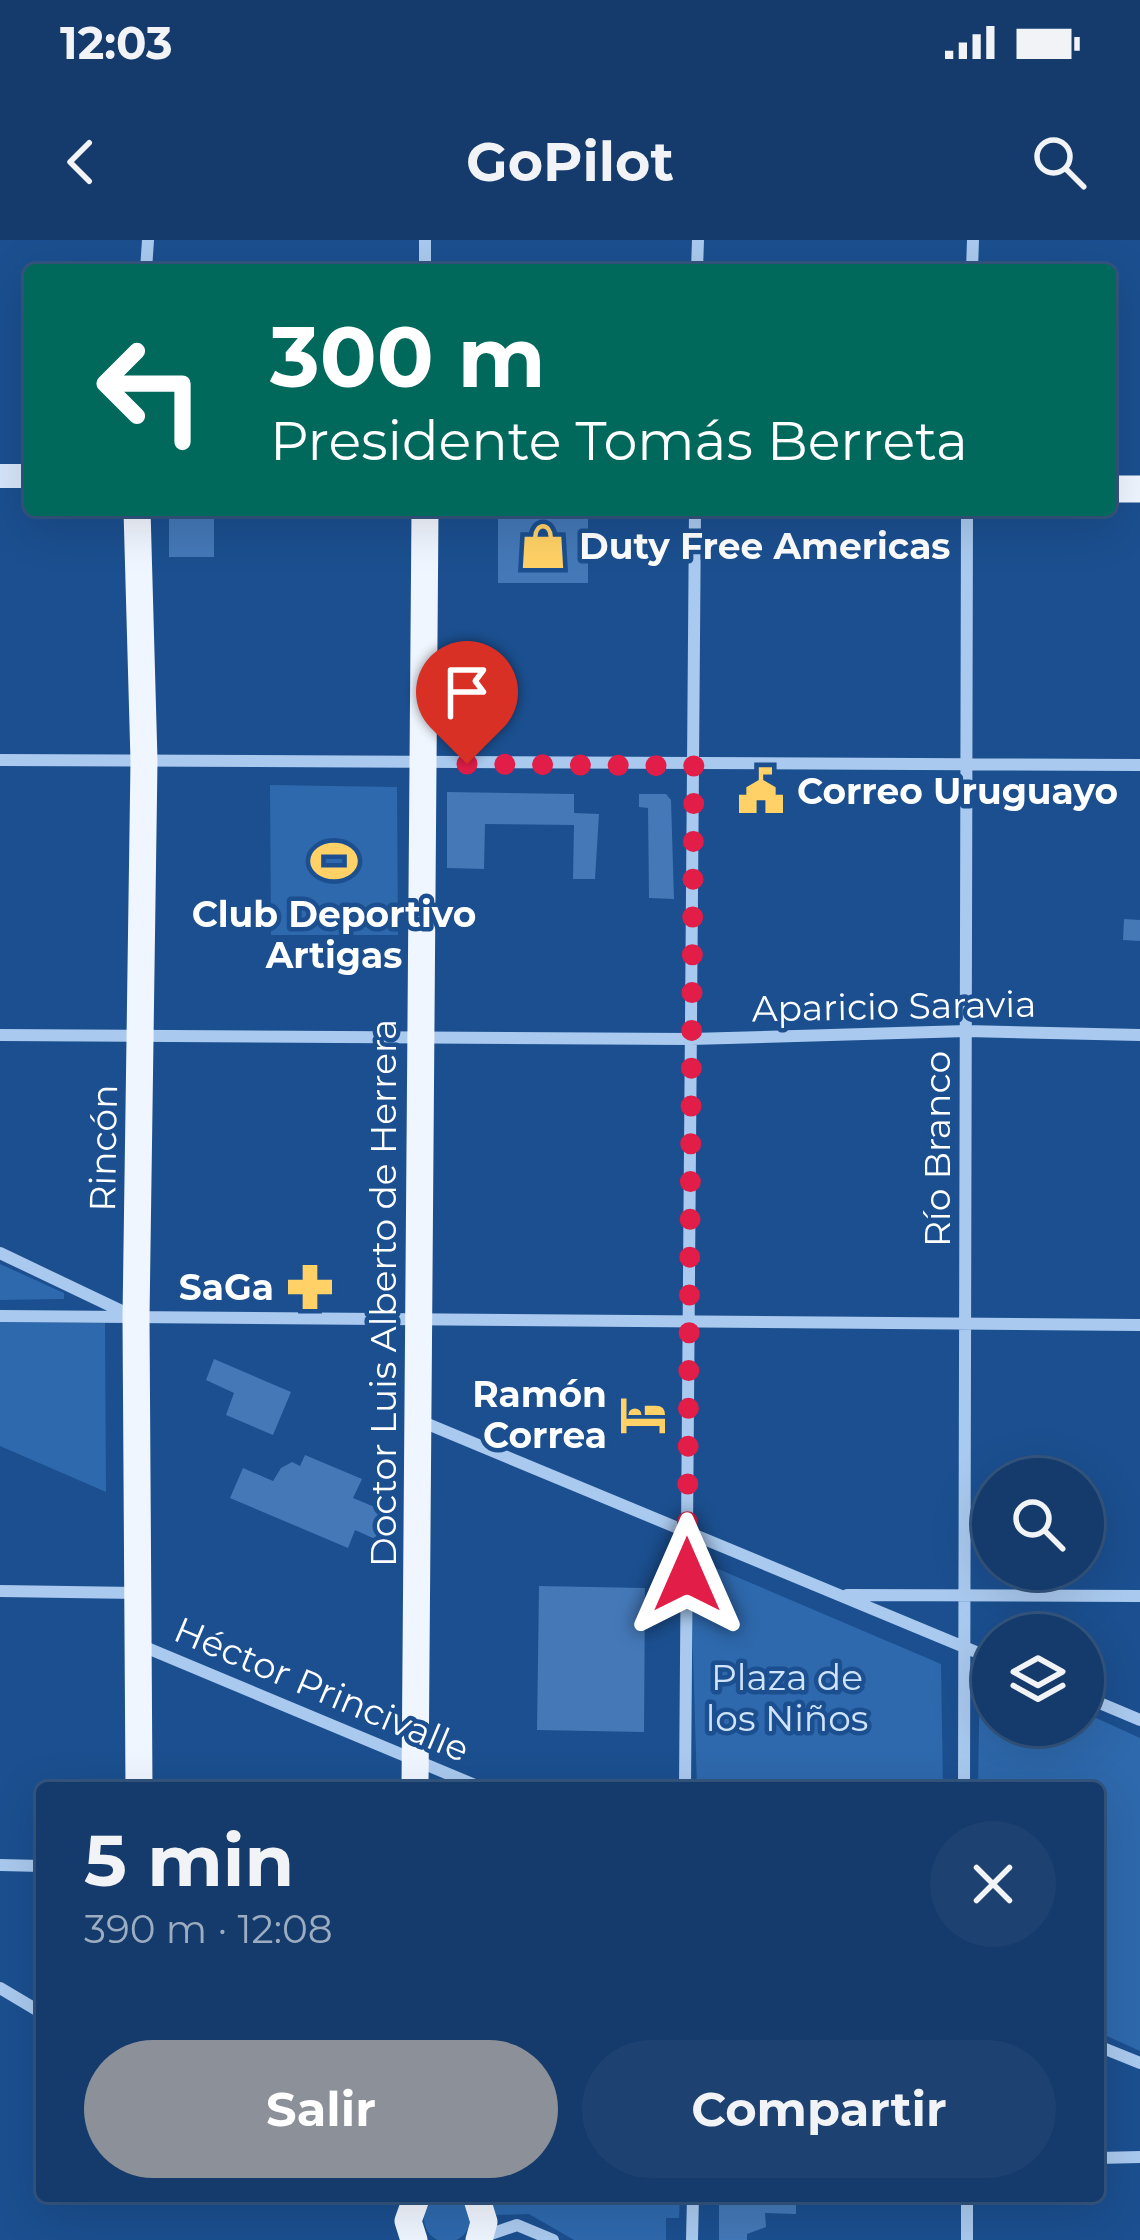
<!DOCTYPE html>
<html lang="es">
<meta charset="utf-8">
<style>
body{margin:0;font-family:Montserrat,sans-serif;background:#1d4271;color:#f1f3f6;height:100vh;display:flex;flex-direction:column;font-size:45px;white-space:nowrap}
*{box-sizing:border-box;margin:0}
p{font-size:39px;color:#9dadc1}
.icon{flex:none;width:66px;height:66px;fill:none;stroke:currentColor;stroke-width:2;stroke-linecap:round;stroke-linejoin:round}
.map{position:relative;flex:1;overflow:hidden}
.side{position:absolute;left:36px;top:1542px;width:1068px;height:420px;display:flex;flex-direction:column;background:#143b6b;border-radius:12px;box-shadow:0 12px 48px #0002,0 0 0 3px #33557e}
.side>*{flex:none}
.top-card{position:absolute;left:24px;top:24px;width:1092px;height:252px;border-radius:12px;box-shadow:0 12px 48px #0002,0 0 0 3px #33557e;background:#00695c;color:#fff;overflow:hidden}
.buttons{position:absolute;left:972px;top:1218px;display:grid;gap:24px}
.buttons a{display:grid;place-items:center;width:132px;height:132px;border-radius:50%;background:#143b6b;box-shadow:0 12px 48px #0002,0 0 0 3px #33557e;font-size:60px}
.pin{position:absolute;display:grid;place-items:center;width:102px;height:102px;color:#fff;margin:-123px -51px;border-radius:50% 50% 50% 0;rotate:-45deg;box-shadow:0 0 12px #0007}
.pin .icon{rotate:45deg}
.me{position:absolute;width:132px;margin:-66px;rotate:0deg;stroke-linejoin:round;filter:drop-shadow(0 0 9px #0008)}
.turn{display:flex;align-items:center;gap:42px;height:252px;padding:0 48px;font-size:54px}
.turn .icon{width:156px;height:156px;stroke-width:2.5}
.turn b{display:block;font-size:84px;line-height:102px}
.round{display:grid;place-items:center;flex:none;width:126px;height:126px;border-radius:63px;background:#1d4271}
.summary{display:flex;align-items:center;justify-content:space-between;height:204px;padding:0 48px}
h1{font-size:72px;font-weight:700;line-height:90px}
.button{display:flex;gap:24px;margin-top:auto;padding:24px 48px}
.button a{flex:1;height:138px;border-radius:72px;background:#8c9099;color:#fff;font-size:48px;font-weight:700;line-height:138px;text-align:center}
.button a+a{background:#1d4271;color:#f1f3f6}
.status{display:flex;justify-content:space-between;align-items:center;height:84px;padding:0 60px;background:#143b6b;direction:ltr}
.status svg{height:33px;fill:currentColor}
header{display:flex;justify-content:space-between;align-items:center;height:156px;padding:0 48px;background:#143b6b;font-size:54px;font-weight:700}
.map>svg:first-child{display:block}
.green{fill:#2e69ad}
.building{fill:#4478b7}
.lines{fill:none;stroke-linecap:round;stroke-linejoin:round}
.minor{stroke:#a9c9ee;stroke-width:12}
.secondary{stroke:#d6e6fa;stroke-width:24}
.primary{stroke:#f0f6ff;stroke-width:27}
.route{stroke:#e11d48;stroke-width:21;stroke-dasharray:0 37.8}
.labels{text-anchor:middle;dominant-baseline:central;stroke-width:9;stroke-linejoin:round;paint-order:stroke}
.poi-label{font-size:36px;font-weight:bold;fill:#fff;stroke:#1b4f8f;text-anchor:start}
.street-label{font-size:36px;fill:#fff;stroke:#1b4f8f}
.park-label{font-size:36px;fill:#cfe3fa;stroke:#1b4f8f}
</style>
<div class="status"><b>12:03</b><svg viewBox="0 0 49 12"><path d="M0 12V9h3v3zM5 12V6h3v6zM10 12V3h3v9zM15 12V0h3v12zM26 1h20v11H26zM47 4h2v5h-2z"/></svg></div>
<header><svg class="icon" aria-label="back" viewBox="0 0 24 24"><path d="M15 5l-7 7 7 7"/></svg>GoPilot<svg class="icon" aria-label="search" viewBox="0 0 24 24"><circle cx="10" cy="10" r="6"/><path d="M15 15l6 6"/></svg></header>
<div class="map">
<svg width="1140" height="2000" viewBox="0 0 1140 2000">
<rect width="100%" height="100%" fill="#1b4f8f"/>
<!-- green -->
<path class="green" d="M 270,545 L 397,547 L 398,695 L 271,695 Z
M 0,1024 L 64,1053 L 64,1059 L 0,1060 Z
M 0,1082 L 105,1083 L 106,1252 L 0,1206 Z
M 690,1317 L 941,1424 L 943,1548 L 697,1548 Z
M 980,1425 L 993,1431 L 993,1485 L 1083,1485 L 1083,1472 L 1140,1498 L 1140,1811 L 1098,1792 L 1098,1548 L 978,1548 Z
M424 1979a23 23 0 1 1 46 0a23 23 0 1 1-46 0Z
M 490,1956 L 680,1956 L 679,1978 L 666,1978 L 666,2000 L 574,2000 L 529,1974 L 496,1975 Z"/>
<!-- building -->
<path class="building" d="M 169,270 L 214,270 L 214,317 L 169,317 Z
M 498,270 L 588,270 L 588,343 L 498,343 Z
M 447,552 L 574,554 L 574,573 L 599,574 L 595,639 L 573,639 L 574,585 L 485,584 L 484,629 L 447,628 Z
M 639,554 L 666,554 L 671,560 L 674,659 L 649,658 L 648,568 L 639,567 Z
M 1124,679 L 1140,680 L 1140,701 L 1123,700 Z
M 214,1119 L 291,1152 L 273,1195 L 226,1175 L 234,1153 L 206,1140 Z
M 305,1215 L 362,1239 L 353,1258 L 389,1273 L 383,1288 L 391,1291 L 386,1304 L 355,1290 L 348,1308 L 230,1258 L 243,1228 L 273,1241 L 281,1228 L 292,1222 L 300,1226 Z
M 539,1346 L 645,1348 L 644,1492 L 537,1490 Z
M 719,1956 L 796,1956 L 796,1974 L 765,1973 L 766,1987 L 747,1994 L 747,2000 L 719,2000 Z"/>
<g class="lines">
<!-- minor -->
<path class="minor" d="M 425,0 L 425,30
M 146,30 L 148,0
M 697,30 L 698,0
M 972,30 L 973,0
M 0,520 L 1140,525
M 0,795 L 691,799 L 967,791 L 1140,795
M 0,1013 L 130,1075
M 0,1076 L 1140,1085
M 418,1180 L 993,1419
M 0,1351 L 137,1353
M 847,1355 L 1140,1356
M 140,1405 L 482,1548
M 1083,1456 L 1140,1480
M 685,1548 L 695,270
M 964,1548 L 967,270
M 0,1625 L 42,1626
M 0,1748 L 42,1773
M 1098,1806 L 1140,1823
M 1098,1918 L 1140,1917
M 967,1956 L 967,2000
M 485,1996 L 517,1985 L 553,2000
M 692,2000 L 693,1956"/>
<!-- secondary -->
<path class="secondary" d="M 0,236 L 30,236"/>
<!-- primary -->
<path class="primary" d="M 1110,249 L 1140,249
M 137,270 L 144,521 L 136,1078 L 139,1548
M 415,1548 L 425,270
M 476,1956 L 484,1982 L 479,2000
M 414,2000 L 408,1981 L 417,1956"/>
</g>
<g class="lines">
<!-- route -->
<path class="route" d="M 467,524 L 694,526 L 687,1335"/>
</g>
<!-- icons -->
<defs>
<symbol id="shop-bare" viewBox="-9 -9 18 18"><path d="M-5-2.5h2.3a2.7 3.5 0 0 1 5.4 0H5L5.5 6h-11ZM-1.5-2.5h3a1.5 2.3 0 0 0-3 0Z" fill="#ffd166" stroke="#1b4f8f" stroke-width="2.5" paint-order="stroke"/></symbol>
<symbol id="civic-bare" viewBox="-9 -9 18 18"><path d="M-.6-6.5H3V-4.5H.6V-3L4-1V1h2V6H-6V1h2V-1L-.6-3ZM-1.2 2.5V6h2.4V2.5Z" fill="#ffd166" stroke="#1b4f8f" stroke-width="2.5" paint-order="stroke"/></symbol>
<symbol id="stadium-bare" viewBox="-9 -9 18 18"><path d="M0-5a6.5 5 0 1 0 0 10a6.5 5 0 1 0 0-10ZM-3.5-1.8h7v3.6h-7Z" fill="#ffd166" stroke="#1b4f8f" stroke-width="2.5" paint-order="stroke"/></symbol>
<symbol id="pharmacy-bare" viewBox="-9 -9 18 18"><path d="M-2-6h4v4h4v4h-4v4h-4v-4h-4v-4h4Z" fill="#ffd166" stroke="#1b4f8f" stroke-width="2.5" paint-order="stroke"/></symbol>
<symbol id="hotel-bare" viewBox="-9 -9 18 18"><path d="M-6-4.5h1.5V1H6V5H4.5V3h-9V5H-6ZM-4 0a1.8 1.8 0 1 1 3.6 0ZM.5 0V-2.5h3Q6-2.5 6 0Z" fill="#ffd166" stroke="#1b4f8f" stroke-width="2.5" paint-order="stroke"/></symbol>
</defs>
<g fill-rule="evenodd">
<use href="#shop-bare" x="510" y="273" width="66" height="66"/>
<use href="#civic-bare" x="728" y="518" width="66" height="66"/>
<use href="#stadium-bare" x="301" y="588" width="66" height="66"/>
<use href="#pharmacy-bare" x="277" y="1014" width="66" height="66"/>
<use href="#hotel-bare" x="610" y="1142" width="66" height="66"/>
</g>
<g class="labels">
<!-- poi labels -->
<g class="poi-label">
<text x="579" y="306">Duty Free Americas</text>
<text x="797" y="551">Correo Uruguayo</text>
<text x="334" y="674" text-anchor="middle">Club Deportivo<tspan x="334" dy="41">Artigas</tspan></text>
<text x="274" y="1047" text-anchor="end">SaGa</text>
<text x="607" y="1154" text-anchor="end">Ramón<tspan x="607" dy="41">Correa</tspan></text>
</g>
<!-- street labels -->
<g class="street-label">
<text transform="translate(894 766) rotate(-1)">Aparicio Saravia</text>
<text transform="translate(103 908) rotate(-89)">Rincón</text>
<text transform="translate(937 909) rotate(-90)">Río Branco</text>
<text transform="translate(383 1053) rotate(-90)">Doctor Luis Alberto de Herrera</text>
<text transform="translate(322 1449) rotate(23)">Héctor Princivalle</text>
</g>
<!-- park labels -->
<g class="park-label">
<text x="787" y="1437">Plaza de<tspan x="787" dy="41">los Niños</tspan></text>
</g>
</g>
</svg>
<div class="buttons">
<a><svg class="icon" aria-label="search" viewBox="0 0 24 24"><circle cx="10" cy="10" r="6"/><path d="M15 15l6 6"/></svg></a>
<a><svg class="icon" aria-label="layers" viewBox="0 0 24 24"><path d="M12 4l9 5-9 5-9-5zM3 14l9 5 9-5"/></svg></a>
</div>
<div class="pin" style="left:467px;top:524px;background:#d93025"><svg class="icon" aria-label="arrive" viewBox="0 0 24 24"><path d="M6 21V4h12l-3 4 3 4H6"/></svg></div>
<svg class="me" style="left:687px;top:1335px" viewBox="-20 -20 40 40"><path d="M0-17L14 15 0 8-14 15z" fill="#e11d48" stroke="#fff" stroke-width="4"/></svg>
<div class="top-card">
<div class="turn"><svg class="icon" aria-label="left" viewBox="0 0 24 24"><path d="M17 20v-9H6M10 6l-5 5 5 5"/></svg><div><b>300 m</b>Presidente Tomás Berreta</div></div>
</div>
<section class="side">
<div class="summary"><div><h1>5 min</h1><p>390 m · 12:08</p></div><a class="round"><svg class="icon" aria-label="close" viewBox="0 0 24 24"><path d="M6 6l12 12M18 6L6 18"/></svg></a></div>
<div class="button"><a>Salir</a><a>Compartir</a></div>
</section>
</div>
